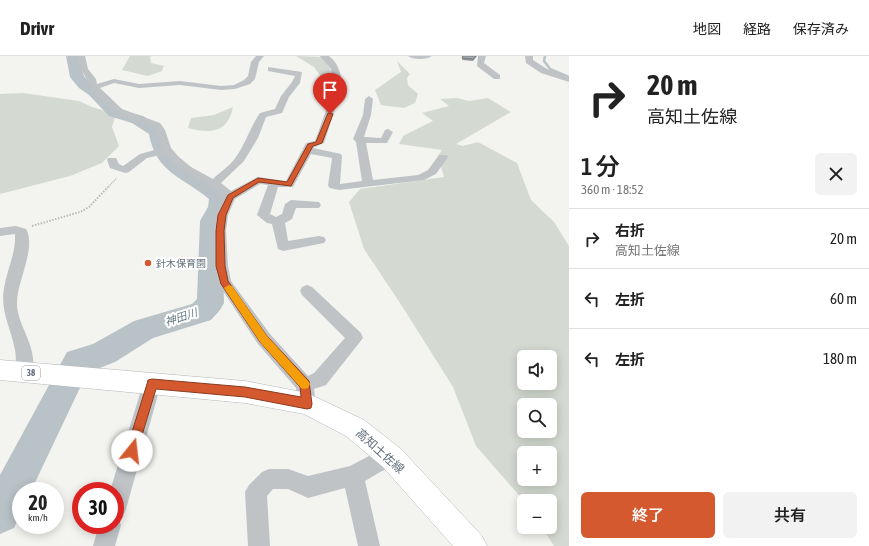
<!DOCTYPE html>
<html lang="ja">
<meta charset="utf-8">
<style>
body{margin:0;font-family:"Asap Condensed","Noto Sans JP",sans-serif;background:#f2f2f2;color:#222;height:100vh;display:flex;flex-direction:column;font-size:15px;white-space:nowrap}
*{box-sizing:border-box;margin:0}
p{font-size:13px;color:#767676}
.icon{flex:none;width:22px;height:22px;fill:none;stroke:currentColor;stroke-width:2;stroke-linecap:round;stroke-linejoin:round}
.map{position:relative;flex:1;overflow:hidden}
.drawer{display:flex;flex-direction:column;background:#fff;width:300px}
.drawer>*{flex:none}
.hud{background:#fff;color:#222;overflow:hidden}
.controls{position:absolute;left:517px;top:294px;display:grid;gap:8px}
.controls a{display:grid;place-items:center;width:40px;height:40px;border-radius:6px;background:#fff;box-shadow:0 2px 10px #0003;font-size:20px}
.speed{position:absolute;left:12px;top:426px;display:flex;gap:8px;font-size:20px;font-weight:700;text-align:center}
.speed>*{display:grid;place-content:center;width:52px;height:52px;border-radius:50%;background:#fff;box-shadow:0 2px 10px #0003;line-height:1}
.speed small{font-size:10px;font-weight:400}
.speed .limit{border:6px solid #d22;background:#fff;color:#111}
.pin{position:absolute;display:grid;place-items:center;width:34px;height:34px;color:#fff;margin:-41px -17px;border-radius:50% 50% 50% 0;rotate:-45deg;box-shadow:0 0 4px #0007}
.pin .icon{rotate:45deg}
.me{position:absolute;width:44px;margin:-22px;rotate:16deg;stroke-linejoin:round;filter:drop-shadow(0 0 3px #0008)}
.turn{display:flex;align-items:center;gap:14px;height:84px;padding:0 12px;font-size:18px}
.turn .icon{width:52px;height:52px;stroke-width:2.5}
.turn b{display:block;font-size:28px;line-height:34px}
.round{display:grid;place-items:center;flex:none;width:42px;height:42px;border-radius:6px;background:#f2f2f2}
.head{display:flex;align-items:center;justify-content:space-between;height:68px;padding:0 12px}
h1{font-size:24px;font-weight:600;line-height:30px}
.button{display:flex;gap:8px;margin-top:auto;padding:8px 12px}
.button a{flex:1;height:46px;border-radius:6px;background:#d5592e;color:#fff;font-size:16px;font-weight:600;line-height:46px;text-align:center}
.button a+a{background:#f2f2f2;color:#222}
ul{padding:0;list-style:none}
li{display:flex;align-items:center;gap:12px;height:60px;padding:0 12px;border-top:1px solid #e0e0e0}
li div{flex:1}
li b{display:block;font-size:15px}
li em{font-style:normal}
header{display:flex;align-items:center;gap:24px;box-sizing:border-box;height:56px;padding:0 20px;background:#fff;border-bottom:1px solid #e0e0e0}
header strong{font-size:19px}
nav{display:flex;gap:22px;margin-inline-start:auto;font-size:14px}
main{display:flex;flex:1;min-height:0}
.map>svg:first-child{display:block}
.green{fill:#d4dad1;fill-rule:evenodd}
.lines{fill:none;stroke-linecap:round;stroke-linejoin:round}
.stream{stroke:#b9c2c7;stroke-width:2.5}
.river{fill:#b9c2c7;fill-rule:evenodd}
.major-casing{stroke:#b3b6b9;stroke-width:1}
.path-far1{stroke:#b9bbbd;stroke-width:1.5;stroke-dasharray:1 1;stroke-linecap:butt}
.path{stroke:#b9bbbd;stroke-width:2;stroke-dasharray:1.5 1.5;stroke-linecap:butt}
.minor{fill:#bfc3c6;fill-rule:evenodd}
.major{fill:#fff;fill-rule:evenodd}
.wall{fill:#90969a}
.building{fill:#a8aeb3;stroke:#767a7d}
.route{fill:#d5592e;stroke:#8a3a1e}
.slow{fill:#f59e0b}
.poi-dot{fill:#d5592e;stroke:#fff;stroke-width:1.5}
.labels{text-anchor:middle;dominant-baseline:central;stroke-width:4;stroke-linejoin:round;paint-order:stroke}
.shield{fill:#fff;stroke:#939ca5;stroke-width:1}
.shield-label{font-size:9px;font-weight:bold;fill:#65727f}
.poi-label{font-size:10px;fill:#65727f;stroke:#fff;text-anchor:start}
.water-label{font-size:11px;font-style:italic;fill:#657a83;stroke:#fff}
.near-street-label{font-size:12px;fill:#65727f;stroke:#fff}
</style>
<header>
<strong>Drivr</strong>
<nav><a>地図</a><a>経路</a><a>保存済み</a></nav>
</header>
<main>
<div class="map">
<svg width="569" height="490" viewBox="0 0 569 490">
<rect width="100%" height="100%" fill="#f3f4f0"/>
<!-- green -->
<path class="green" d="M 130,0 L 152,0 L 150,1 L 151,7 L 164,10 L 162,15 L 148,20 L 122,14 Z
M 296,0 L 322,1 C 332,13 335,20 330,34 L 321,31 L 322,22 L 314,11 Z
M 397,5 L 410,18 L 407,22 L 408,29 L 418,38 L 415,47 L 404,52 L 381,49 L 375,34 L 401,16 Z
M 23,37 L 79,45 L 92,51 L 116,58 L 112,71 L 119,90 L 102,107 L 70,120 L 0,138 L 0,38 Z
M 457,42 L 469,45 L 488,42 L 511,56 L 456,88 L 463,90 L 478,86 L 517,107 L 531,144 L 554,166 L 569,190 L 569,490 L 554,490 L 542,471 L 550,471 L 550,445 L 524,445 L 476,390 L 453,331 L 402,250 L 364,193 L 349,146 L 360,133 L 444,121 L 438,100 L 442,94 L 399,88 L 403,80 L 433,65 L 422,57 L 449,50 L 440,43 ZM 524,301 L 550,301 L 550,327 L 524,327 ZM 524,349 L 550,349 L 550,375 L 524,375 ZM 524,397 L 550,397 L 550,423 L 524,423 Z
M 233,51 C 228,77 210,78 188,72 L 191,62 L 214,59 Z"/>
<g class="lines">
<!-- stream -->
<path class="stream" d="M 545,0 L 544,5 L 550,13 L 569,21"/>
<!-- river -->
<path class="river" d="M 66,0 L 78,0 L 84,20 L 89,26 L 99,33 L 121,54 L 143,60 L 163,72 L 169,90 L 179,104 L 217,129 L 230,141 L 230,151 L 222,165 L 224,247 L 220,254 L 211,264 L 153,282 L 115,306 L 87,317 L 31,435 L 21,435 L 21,457 L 14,472 L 0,478 L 0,419 L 67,296 L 93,288 L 134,265 L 192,248 L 197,243 L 200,165 L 208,151 L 209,143 C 183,121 156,117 149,78 L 132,67 L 109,60 L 89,39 L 79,32 L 70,21 Z"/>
<defs>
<path id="major" d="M 0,304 L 245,325 L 307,337 L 364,364 L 401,393 L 482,480 L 487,490 L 453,490 L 383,411 L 346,380 L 304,358 L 245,347 L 0,324 Z"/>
</defs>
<!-- major casing -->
<use href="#major" class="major-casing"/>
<!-- path-far1 -->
<path class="path-far1" d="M 107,132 L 117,122"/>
<!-- path -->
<path class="path" d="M 32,170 L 80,156 L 89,151 L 108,131"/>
<!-- minor -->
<path class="minor" d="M 77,0 L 85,0 L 88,13 L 96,23 L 97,28 L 114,23 L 139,28 L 180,25 L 221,30 L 234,29 L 244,24 L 248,20 L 251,6 L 256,0 L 264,0 L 259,6 L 255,23 L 250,28 L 235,33 L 221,34 L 180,29 L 139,32 L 114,27 L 100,32 L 122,53 L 160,67 L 165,74 L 171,92 L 179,101 L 191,111 L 213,123 C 220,116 231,109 236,101 C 246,87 250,71 260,57 L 275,53 L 281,40 L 292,26 L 295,20 L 268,15 L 268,11 L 302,16 L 300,27 L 289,41 L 282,57 L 266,61 L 258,82 L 244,105 L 221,127 L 231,135 L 258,121 L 286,125 L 306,87 L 315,85 L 328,49 L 335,41 L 331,13 L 320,0 L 329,0 C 342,10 342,26 343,41 L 336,50 L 324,87 L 313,92 L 341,98 L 342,100 L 340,128 L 362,125 L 356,86 L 353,83 L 363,59 L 365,43 L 369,40 L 373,43 L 371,59 L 364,81 L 381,82 L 385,74 L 388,73 L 393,76 L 387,87 L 366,87 L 373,124 L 418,119 L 428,114 L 439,99 L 447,99 L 448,101 L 436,118 L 424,124 L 339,134 L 330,132 L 328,130 L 332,102 L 311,98 L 293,131 L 278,131 L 270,158 L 276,161 L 282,158 L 285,148 L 291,144 L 319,146 L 321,149 L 319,152 L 296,152 L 292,163 L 285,167 L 288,185 L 319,180 L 324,181 L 326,184 L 324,187 L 319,188 L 283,195 L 278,193 L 272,168 L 267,167 L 257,159 L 268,129 L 260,128 L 235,143 L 228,159 L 226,175 L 228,210 L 231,225 L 270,278 L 308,320 L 314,317 L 345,282 L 302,239 L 300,235 L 302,231 L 307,229 L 312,231 L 361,277 L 363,282 L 326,329 L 314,333 L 316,348 L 313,354 L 307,357 L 301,354 L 298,348 L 296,332 L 258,288 L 217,226 L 214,210 L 214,175 L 216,159 L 224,141 C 207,123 181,119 165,98 L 147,102 L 129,116 L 125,117 L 110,112 L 107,104 L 108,102 L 116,102 L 119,108 L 123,110 L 140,98 L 162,92 L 156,74 L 153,71 C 143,65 132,65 122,60 C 101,50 82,21 77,0 Z
M 408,0 L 432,0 C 427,4 413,4 408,0 Z
M 478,0 L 486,0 L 484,7 L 500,19 L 500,23 L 494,23 L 477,10 Z
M 525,0 L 533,0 L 533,4 L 547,13 L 569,21 L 569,26 L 541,17 L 526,7 Z
M 16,170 L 26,173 C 37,192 16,227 17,248 C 17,271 42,295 30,321 L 24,324 L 18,321 C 14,312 17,304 15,294 C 11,272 0,256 4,232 C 7,213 16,198 15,178 L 0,180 L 0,172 Z
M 152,320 L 158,322 L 161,328 L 126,453 L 123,461 L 118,462 L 121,469 L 115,490 L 93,490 L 99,469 L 115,469 L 115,435 L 110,435 L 143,328 L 146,322 Z
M 392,392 L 399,395 L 402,402 L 399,409 L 382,415 L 365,425 L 380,490 L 358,490 L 345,432 L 308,442 L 288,433 L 273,433 L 267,440 L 270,490 L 248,490 L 245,436 L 249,429 L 262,416 L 269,413 L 288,413 L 308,420 L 350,410 L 371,399 Z"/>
<!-- major -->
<use href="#major" class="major"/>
</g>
<!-- wall -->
<path class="wall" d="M 463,0 L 477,0 L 473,5 L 462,4 Z"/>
<!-- building -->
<path class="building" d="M 463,0 L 476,0 L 473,3 L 462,2 Z"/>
<!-- route -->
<path class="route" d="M 328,57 L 333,58 L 322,87 L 313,90 L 291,130 L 259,126 L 233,142 L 226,159 L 224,175 L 225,210 L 228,225 L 267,280 L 309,325 L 312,348 L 311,352 L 307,353 L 245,341 L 156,333 L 136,399 L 132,401 L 128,399 L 126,395 L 147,328 L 148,324 L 152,323 L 245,331 L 301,341 L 300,331 L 260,286 L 221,228 L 216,210 L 216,175 L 218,159 L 228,139 L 258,122 L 287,126 L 308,88 L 316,86 Z"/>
<!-- slow -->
<path class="slow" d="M 229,229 L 232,230 L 267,280 L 308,325 L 310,328 L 308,332 L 304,333 L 301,332 L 260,286 L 224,232 Z"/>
<!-- markers -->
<circle class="poi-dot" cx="148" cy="207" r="4"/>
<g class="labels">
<!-- shield labels -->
<rect class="shield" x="22" y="310" width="18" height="14" rx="3"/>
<g class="shield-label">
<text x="31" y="317">38</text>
</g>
<!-- poi labels -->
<g class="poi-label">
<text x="156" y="207">針木保育園</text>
</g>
<!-- water labels -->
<g class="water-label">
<text transform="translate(181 261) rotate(-18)">神田川</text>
</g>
<!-- near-street labels -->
<g class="near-street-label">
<text transform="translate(380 395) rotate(42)">高知土佐線</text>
</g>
</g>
</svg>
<div class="controls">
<a><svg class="icon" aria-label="sound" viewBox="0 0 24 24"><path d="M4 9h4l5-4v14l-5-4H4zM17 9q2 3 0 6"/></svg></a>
<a><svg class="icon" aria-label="search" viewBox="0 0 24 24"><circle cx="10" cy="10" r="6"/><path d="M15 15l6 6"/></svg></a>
<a>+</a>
<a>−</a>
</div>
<div class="speed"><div>20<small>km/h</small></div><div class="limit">30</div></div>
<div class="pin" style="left:330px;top:58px;background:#d93025"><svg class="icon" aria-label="arrive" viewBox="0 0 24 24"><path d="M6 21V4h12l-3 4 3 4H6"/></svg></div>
<svg class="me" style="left:132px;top:395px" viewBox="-20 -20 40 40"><circle r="19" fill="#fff"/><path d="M0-13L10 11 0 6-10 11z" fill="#d5592e"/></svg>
</div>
<section class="drawer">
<div class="hud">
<div class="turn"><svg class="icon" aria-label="right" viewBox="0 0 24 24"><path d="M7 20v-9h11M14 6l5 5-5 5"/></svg><div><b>20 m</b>高知土佐線</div></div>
</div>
<div class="head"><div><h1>1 分</h1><p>360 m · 18:52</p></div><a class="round"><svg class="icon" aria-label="close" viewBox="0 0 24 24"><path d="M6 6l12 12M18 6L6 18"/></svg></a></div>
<ul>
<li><svg class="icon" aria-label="right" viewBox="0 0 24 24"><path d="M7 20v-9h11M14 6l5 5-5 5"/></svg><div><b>右折</b><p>高知土佐線</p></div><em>20 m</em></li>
<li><svg class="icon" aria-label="left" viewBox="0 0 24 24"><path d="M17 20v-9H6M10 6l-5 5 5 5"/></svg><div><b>左折</b></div><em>60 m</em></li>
<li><svg class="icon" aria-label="left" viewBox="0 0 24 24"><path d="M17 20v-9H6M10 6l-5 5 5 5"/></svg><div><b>左折</b></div><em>180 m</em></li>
</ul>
<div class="button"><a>終了</a><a>共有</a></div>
</section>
</main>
